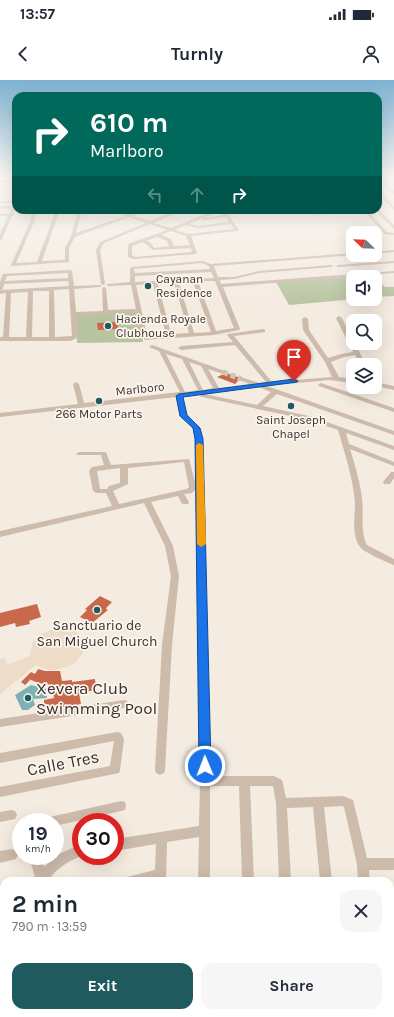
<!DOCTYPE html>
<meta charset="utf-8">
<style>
body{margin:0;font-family:Karla,sans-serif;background:#f6f6f7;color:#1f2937;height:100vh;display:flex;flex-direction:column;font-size:15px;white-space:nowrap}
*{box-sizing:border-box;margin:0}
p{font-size:13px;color:#747a83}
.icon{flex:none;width:22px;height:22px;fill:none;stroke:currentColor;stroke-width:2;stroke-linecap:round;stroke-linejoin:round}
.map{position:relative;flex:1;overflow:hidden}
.panel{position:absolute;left:0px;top:797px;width:394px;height:140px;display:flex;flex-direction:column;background:#fff;border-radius:12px 12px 0 0;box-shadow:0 4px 16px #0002}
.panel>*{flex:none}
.banner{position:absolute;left:12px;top:12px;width:370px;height:122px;border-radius:12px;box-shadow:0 4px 16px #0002;background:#00695c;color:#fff;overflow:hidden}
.needle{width:26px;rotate:293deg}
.tools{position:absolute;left:346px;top:146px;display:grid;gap:8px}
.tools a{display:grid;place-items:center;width:36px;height:36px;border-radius:8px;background:#fff;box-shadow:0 4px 16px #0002;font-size:20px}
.speed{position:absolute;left:12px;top:733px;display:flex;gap:8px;font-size:20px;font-weight:700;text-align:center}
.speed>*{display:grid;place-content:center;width:52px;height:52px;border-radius:50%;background:#fff;box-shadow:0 4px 16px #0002;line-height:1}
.speed small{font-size:10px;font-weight:400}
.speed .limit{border:6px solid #d22;background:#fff;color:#111}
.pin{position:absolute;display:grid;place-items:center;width:34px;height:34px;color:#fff;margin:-41px -17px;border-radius:50% 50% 50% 0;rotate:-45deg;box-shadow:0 0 4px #0007}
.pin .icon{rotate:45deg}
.me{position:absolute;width:44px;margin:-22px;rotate:359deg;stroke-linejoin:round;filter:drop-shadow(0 0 3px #0008)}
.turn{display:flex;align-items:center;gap:14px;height:84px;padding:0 12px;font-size:18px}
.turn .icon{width:52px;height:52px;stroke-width:2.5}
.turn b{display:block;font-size:28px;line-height:34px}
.lanes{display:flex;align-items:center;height:38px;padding:0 12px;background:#0003;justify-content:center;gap:20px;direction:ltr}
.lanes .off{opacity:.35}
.round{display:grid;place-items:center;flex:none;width:42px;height:42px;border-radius:12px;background:#f6f6f7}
.headline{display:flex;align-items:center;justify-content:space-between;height:68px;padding:0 12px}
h1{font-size:24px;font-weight:700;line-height:30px}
.primary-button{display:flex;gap:8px;margin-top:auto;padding:8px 12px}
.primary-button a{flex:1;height:46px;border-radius:12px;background:#1f5a5e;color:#fff;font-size:16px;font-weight:700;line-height:46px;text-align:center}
.primary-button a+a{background:#f6f6f7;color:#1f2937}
.status{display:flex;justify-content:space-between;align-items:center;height:28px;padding:0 20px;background:#fff;direction:ltr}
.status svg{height:11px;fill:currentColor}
header{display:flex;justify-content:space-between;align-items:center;height:52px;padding:0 12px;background:#fff;font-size:18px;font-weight:700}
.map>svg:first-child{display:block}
.green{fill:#b8c4a0}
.plaza{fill:#ecdcc8}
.water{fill:#7fb0b2}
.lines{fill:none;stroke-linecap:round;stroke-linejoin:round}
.stream{stroke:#7fb0b2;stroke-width:1}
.building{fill:#c8694b}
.minor-tunnel{stroke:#cfc6bd;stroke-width:5.5;stroke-dasharray:5.5 2.5;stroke-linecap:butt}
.minor{fill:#cdbbac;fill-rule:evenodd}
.highway{fill:#5c4a42;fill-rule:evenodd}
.route{fill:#1a73e8;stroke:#114b97}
.slow{fill:#f59e0b}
.poi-dot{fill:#1f5a5e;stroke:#fbf5ee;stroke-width:1.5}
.labels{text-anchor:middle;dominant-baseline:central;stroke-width:3.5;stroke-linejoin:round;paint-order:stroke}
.far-poi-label{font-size:12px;fill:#3b302b;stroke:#fbf5ee;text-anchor:start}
.far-street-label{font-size:12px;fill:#3b302b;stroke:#fbf5ee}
.poi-label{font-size:14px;fill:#3b302b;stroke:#fbf5ee}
.near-poi-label{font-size:17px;fill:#3b302b;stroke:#fbf5ee;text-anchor:start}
.near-street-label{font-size:17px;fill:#3b302b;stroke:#fbf5ee}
</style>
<div class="status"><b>13:57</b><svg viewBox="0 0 49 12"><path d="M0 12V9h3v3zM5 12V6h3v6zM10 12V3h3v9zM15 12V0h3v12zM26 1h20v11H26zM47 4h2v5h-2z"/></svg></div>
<header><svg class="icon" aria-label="back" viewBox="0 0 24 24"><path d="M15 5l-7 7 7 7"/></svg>Turnly<svg class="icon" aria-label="person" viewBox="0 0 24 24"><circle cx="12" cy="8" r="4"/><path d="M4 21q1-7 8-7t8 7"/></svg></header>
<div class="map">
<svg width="394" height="937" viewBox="0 0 394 937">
<rect width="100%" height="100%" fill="#f4ebe1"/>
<!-- green -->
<path class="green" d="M 373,195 L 375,197 L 353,197 L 353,219 L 356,219 L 289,225 L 276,202 Z
M 375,197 L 385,207 L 394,207 L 394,216 L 375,217 Z
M 138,230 L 143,262 L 77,263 L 76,234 Z"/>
<!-- plaza -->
<path class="plaza" d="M 66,548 L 78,553 L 84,562 L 83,573 L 75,583 L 69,586 L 55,590 L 48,590 L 36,585 L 0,614 L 0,579 L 5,578 L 7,585 L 30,576 L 32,564 L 40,555 L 53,549 Z"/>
<!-- water -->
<path class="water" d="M 31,605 L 46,609 L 47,618 L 33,619 L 35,625 L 28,630 L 22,630 L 15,615 Z"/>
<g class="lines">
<!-- stream -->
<path class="stream" d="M 0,123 L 16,121"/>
</g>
<!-- building -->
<path class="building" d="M 117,242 L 118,249 L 98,250 L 97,243 Z
M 226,293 L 238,297 L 238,301 L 235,304 L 217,297 Z
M 100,516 L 112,522 L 107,527 L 106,529 L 108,530 L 92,543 L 80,537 L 87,530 L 85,529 Z
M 37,524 L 41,537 L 29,541 L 30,544 L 16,547 L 15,543 L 0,547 L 0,533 Z
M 38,589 L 45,591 L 60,591 L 62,601 L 72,600 L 72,602 L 95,599 L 96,610 L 79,613 L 81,624 L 44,631 L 44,620 L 54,618 L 52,605 L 38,603 L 29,599 L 30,600 L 25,605 L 21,602 L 31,592 L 35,594 Z"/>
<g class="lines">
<!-- minor-tunnel -->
<path class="minor-tunnel" d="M 223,292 L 241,299"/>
<!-- minor -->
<path class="minor" d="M 378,97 L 380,97 L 394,111 L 394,114 L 378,99 Z
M 389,97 L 393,97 L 394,100 Z
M 378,111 L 394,127 L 394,130 L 378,114 Z
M 0,126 L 11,126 L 15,129 L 13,134 L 14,135 L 12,136 L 2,159 L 0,160 L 0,154 L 8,136 L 0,136 L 0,134 L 9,134 L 11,129 L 0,128 Z
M 378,129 L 394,145 L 394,149 L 375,130 Z
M 32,130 L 82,130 L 76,153 L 125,136 L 109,130 C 116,130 123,135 129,134 C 135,133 140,130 146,130 L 133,136 L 150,141 L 177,130 L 183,130 L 154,143 L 171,148 L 215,130 L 225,130 L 239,150 L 237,151 L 191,156 L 197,173 L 195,174 L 134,179 L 128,177 L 128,164 L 167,150 L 150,144 L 104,163 L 100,170 L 105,204 L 103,205 L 101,204 L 96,170 L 100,162 L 146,143 L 129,137 L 75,157 L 69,168 L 69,182 L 11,186 L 11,185 L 30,142 ZM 221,130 L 224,135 L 203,138 L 220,131 ZM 78,131 L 71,156 L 65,168 L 65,180 L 42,181 L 59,132 ZM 55,132 L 37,182 L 16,183 L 34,142 L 36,133 ZM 226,137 L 229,142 L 198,146 L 189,144 L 202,138 L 204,140 ZM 231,144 L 234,149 L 188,154 L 175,150 L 185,145 L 198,148 ZM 171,151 L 186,156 L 190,165 L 174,166 L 171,159 L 161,155 ZM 157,157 L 167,161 L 169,166 L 154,168 L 150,162 L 146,161 ZM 142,162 L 146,164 L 153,170 L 191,168 L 192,172 L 135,177 L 132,175 L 132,166 Z
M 314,130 L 318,130 L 321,134 L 318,135 Z
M 363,130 L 367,130 L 387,152 L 394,153 L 394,155 L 384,154 Z
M 394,170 L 394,172 L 375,174 L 375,172 Z
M 353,173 L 353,175 L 355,175 L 214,186 L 218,197 L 234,197 L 259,191 L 331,185 L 333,186 L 331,187 L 259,193 L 234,199 L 220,200 L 221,204 L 394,191 L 394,193 L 223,207 L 240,249 L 239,250 L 214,255 L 145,260 L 142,258 L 137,232 L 76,236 L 78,257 L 71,261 L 0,261 L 0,257 L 3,257 L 6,213 L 0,214 L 0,202 L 3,194 L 70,190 L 72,191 L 74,206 L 101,205 L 101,207 L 99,207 L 74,209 L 76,232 L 103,231 L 102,208 L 104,207 L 106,208 L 108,230 L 136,229 L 131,205 L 108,206 L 106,205 L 108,204 L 130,202 L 130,188 L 132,187 L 202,181 L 211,184 ZM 202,183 L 209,186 L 210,189 L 135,193 L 134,189 ZM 211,192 L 214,198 L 135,202 L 135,196 ZM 68,193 L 68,198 L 5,201 L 7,196 ZM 68,201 L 69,206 L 0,210 L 3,209 L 4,204 ZM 198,201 L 215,201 L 234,248 L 216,251 ZM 193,202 L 211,252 L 194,253 L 179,203 ZM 174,203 L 189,253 L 171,254 L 158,204 ZM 153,204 L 166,255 L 147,256 L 136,205 ZM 69,209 L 72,256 L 55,257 L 54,210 ZM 33,211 L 49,211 L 49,257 L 32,257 ZM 28,212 L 26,257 L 9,257 L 11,213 Z
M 394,181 L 394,183 L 338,187 L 336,186 L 338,185 Z
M 339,236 L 342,238 L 353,260 L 353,263 L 355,263 L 366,285 L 360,285 L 355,275 L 344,277 L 331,282 L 339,297 L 353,299 L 353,303 L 329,300 L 267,306 L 394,351 L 394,355 L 277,314 L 263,326 L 313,337 L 394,366 L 394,370 L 346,353 L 349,364 L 394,382 L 394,386 L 350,369 C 355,385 360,402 362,418 C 364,434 360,451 367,465 L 394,479 L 394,485 C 388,483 364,472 361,468 C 351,457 355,436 355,423 C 353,398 345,374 338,350 L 309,340 L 202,317 L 200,316 L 199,314 L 182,316 L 187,335 L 199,348 L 202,359 L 210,696 L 274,696 L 282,700 L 286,718 L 343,716 L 353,720 L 367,778 L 394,778 L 394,790 L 369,790 L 370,801 L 358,801 L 357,784 L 344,727 L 342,726 L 324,727 L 332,801 L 320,801 L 313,727 L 287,728 L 291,801 L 279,801 L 276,723 L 273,706 L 250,706 L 254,801 L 242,801 L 239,706 L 210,706 L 210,801 L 198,801 L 199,757 L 167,762 L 166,801 L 125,801 L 127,797 L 155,790 L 156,764 L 115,771 L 115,759 L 199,746 L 200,701 L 196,409 L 192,413 L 184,414 L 189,422 L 188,424 L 182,424 L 178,416 L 151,422 L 173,466 L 179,496 L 172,565 L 165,690 L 164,693 L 160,695 L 156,693 L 155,690 L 162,565 L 171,496 L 165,466 L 144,423 L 0,457 L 0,451 L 112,426 L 106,413 L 97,413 L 93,411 L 89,391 L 92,387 L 104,385 L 101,375 L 77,375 L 76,374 L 79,372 L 106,372 L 111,385 L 189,379 L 196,406 L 196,359 L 193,349 L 181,336 L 176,317 L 0,337 L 0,333 L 78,324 L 73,304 L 76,302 L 79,304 L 84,323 L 180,312 L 159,271 L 149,267 L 152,265 L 225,291 L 225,293 L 223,294 L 208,289 L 219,308 L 250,304 L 239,300 L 239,298 L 241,297 L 259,303 L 266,302 L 235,265 L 181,270 L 178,268 L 181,266 L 233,262 L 227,255 L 228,254 L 263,249 L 265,250 L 265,252 L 234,256 L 272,302 L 332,297 L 325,282 L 303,250 L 302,239 L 305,237 L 308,239 L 309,250 L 328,278 L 341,274 L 353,272 L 336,238 ZM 166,274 L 182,279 L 198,310 L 185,312 ZM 189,282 L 201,286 L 213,308 L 203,310 ZM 258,307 L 271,312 L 257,325 L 205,314 ZM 184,382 L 189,407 L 187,409 L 119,424 L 113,411 L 128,404 L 128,388 ZM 120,388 L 120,403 L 109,406 L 107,409 L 100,409 L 97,391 Z
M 375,302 L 394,306 L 394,310 L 375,306 Z
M 321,303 L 394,328 L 394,332 L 319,306 L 318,305 Z
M 391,392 L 394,392 L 394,398 L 390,404 L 384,404 L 383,402 Z
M 124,620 L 127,621 L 129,624 L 127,627 L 124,628 L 0,647 L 0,639 Z
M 117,652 L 121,653 L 124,659 L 120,690 L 119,693 L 0,717 L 0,707 L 110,686 L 114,661 L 0,683 L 0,673 Z
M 121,721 L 125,722 L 126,726 L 125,730 L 121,731 L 55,746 L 55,742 L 44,742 L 46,738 L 50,737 Z
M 11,730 L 15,731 L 17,735 L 15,739 L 0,742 L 0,732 Z
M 81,764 L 81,776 C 68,782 56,788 48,801 L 36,801 L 29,776 L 41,776 L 44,787 L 59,774 Z
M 12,769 L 16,771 L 18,775 L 16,779 L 0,783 L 0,771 Z
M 0,816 L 4,816 L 4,828 L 0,828 Z
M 4,861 L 4,873 L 0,874 L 0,862 Z
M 4,915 L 4,929 L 0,930 L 0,916 Z
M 30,933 L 44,933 L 44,937 L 30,937 Z
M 70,933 L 84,933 L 85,937 L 71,937 Z
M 97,933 L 111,933 L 111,937 L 97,937 Z
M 145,933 L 159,933 L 159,937 L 145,937 Z
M 196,933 L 210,933 L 210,937 L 196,937 Z
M 245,933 L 259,933 L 259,937 L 245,937 Z
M 286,933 L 300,933 L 300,937 L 286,937 Z
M 332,933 L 346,933 L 347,937 L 333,937 Z
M 375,933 L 389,933 L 389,937 L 375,937 Z"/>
<!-- highway -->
<path class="highway" d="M 16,97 L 16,101 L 0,103 L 0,99 Z"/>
</g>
<!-- sky -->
<linearGradient id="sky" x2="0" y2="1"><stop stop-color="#7eb2d2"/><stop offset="0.43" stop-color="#faf6f2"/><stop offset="1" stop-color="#faf6f2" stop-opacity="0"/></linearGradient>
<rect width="394" height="228" fill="url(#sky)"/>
<!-- route -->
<path class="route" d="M 294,299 L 298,301 L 297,302 L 183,317 L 187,335 L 200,348 L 203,359 L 211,686 L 209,690 L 205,691 L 201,690 L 199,686 L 195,359 L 193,348 L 180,336 L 176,316 L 179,314 Z"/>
<!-- slow -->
<path class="slow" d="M 199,363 L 203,365 L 206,464 L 201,467 L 197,464 L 196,365 Z"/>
<!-- markers -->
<g class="poi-dot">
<circle cx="148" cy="206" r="4"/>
<circle cx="108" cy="246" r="4"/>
<circle cx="99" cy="321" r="4"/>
<circle cx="291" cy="326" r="4"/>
<circle cx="97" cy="530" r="4"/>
<circle cx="28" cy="618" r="4"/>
</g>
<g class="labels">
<!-- far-poi labels -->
<g class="far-poi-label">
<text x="156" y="199">Cayanan<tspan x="156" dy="14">Residence</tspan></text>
<text x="116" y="239">Hacienda Royale<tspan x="116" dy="14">Clubhouse</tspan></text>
<text x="99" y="334" text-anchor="middle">266 Motor Parts</text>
<text x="291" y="340" text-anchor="middle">Saint Joseph<tspan x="291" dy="14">Chapel</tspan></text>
</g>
<!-- far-street labels -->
<g class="far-street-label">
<text transform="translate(140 309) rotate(-6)">Marlboro</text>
</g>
<!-- poi labels -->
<g class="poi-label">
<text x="97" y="545">Sanctuario de<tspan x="97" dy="16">San Miguel Church</tspan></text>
</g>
<!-- near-poi labels -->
<g class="near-poi-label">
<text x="36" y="608">Xevera Club<tspan x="36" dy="20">Swimming Pool</tspan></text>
</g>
<!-- near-street labels -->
<g class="near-street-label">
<text transform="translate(63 683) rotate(-11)">Calle Tres</text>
</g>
</g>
</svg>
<div class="tools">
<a><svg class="needle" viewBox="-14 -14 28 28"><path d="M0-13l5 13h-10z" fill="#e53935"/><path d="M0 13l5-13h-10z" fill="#747a83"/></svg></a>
<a><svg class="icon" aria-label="sound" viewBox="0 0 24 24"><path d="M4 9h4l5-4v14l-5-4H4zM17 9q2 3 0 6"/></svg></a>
<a><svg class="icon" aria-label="search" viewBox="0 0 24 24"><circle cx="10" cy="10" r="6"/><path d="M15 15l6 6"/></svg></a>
<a><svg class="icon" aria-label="layers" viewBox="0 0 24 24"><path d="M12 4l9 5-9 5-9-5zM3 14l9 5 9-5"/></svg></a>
</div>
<div class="speed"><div>19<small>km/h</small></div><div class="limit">30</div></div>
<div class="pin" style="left:294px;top:301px;background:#d93025"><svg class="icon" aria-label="arrive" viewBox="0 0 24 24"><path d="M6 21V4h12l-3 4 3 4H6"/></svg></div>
<svg class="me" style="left:205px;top:686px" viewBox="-20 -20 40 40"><circle r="17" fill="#1a73e8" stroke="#fff" stroke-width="3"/><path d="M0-11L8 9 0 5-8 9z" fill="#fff"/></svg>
<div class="banner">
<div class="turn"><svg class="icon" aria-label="right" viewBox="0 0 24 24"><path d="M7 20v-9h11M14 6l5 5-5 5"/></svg><div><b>610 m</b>Marlboro</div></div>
<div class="lanes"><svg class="icon off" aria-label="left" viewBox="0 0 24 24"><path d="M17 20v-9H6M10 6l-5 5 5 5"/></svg><svg class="icon off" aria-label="ahead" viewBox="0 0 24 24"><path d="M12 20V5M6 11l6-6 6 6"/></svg><svg class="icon" aria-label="right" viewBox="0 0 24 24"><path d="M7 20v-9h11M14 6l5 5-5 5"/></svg></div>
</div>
<section class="panel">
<div class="headline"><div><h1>2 min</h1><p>790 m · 13:59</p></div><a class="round"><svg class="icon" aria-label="close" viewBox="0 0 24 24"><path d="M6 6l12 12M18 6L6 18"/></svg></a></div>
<div class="primary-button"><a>Exit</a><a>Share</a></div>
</section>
</div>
